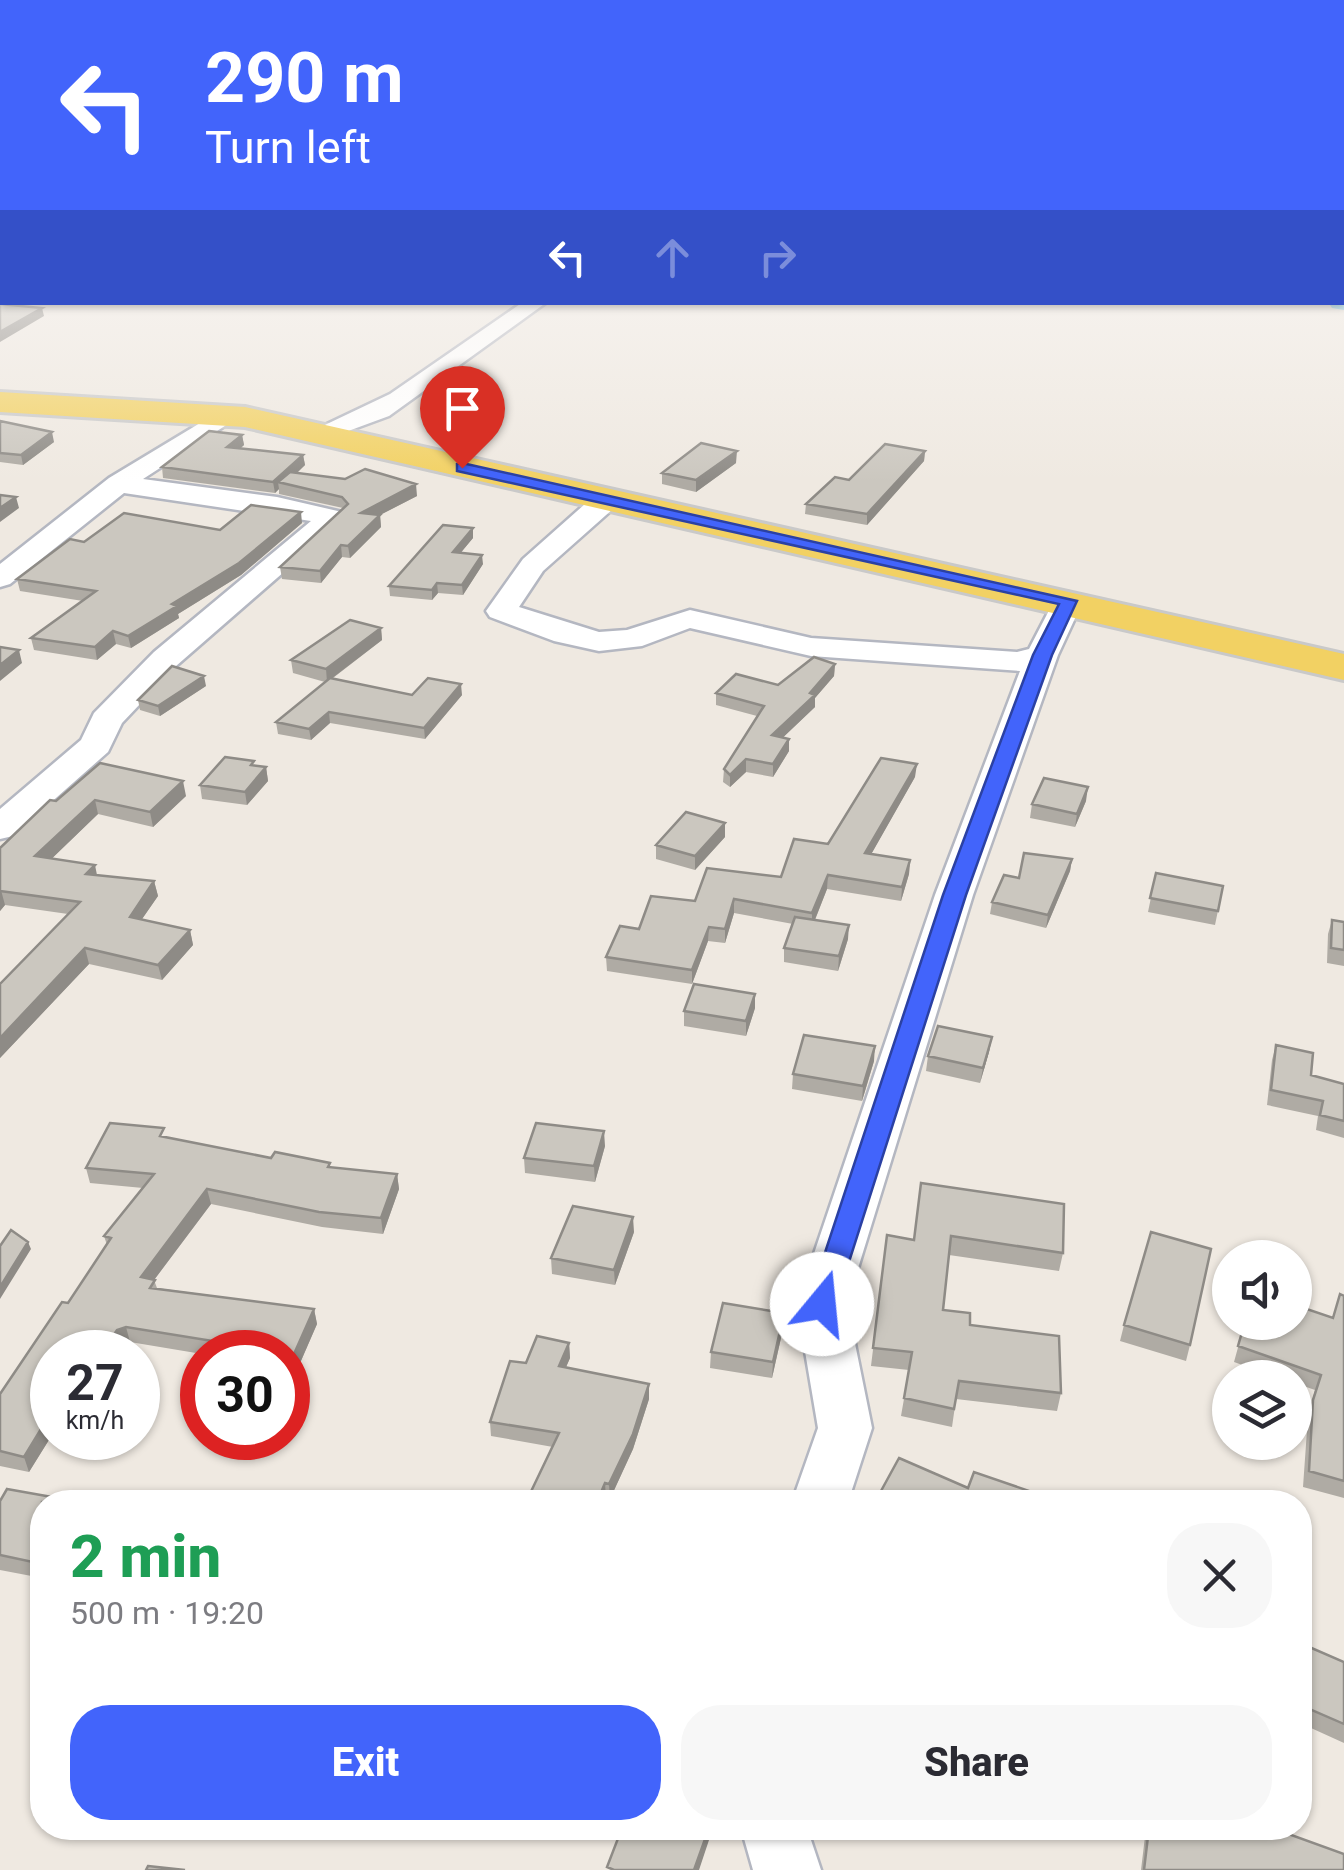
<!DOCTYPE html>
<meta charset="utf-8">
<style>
body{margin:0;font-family:Roboto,sans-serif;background:#f7f7f7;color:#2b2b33;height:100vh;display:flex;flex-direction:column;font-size:38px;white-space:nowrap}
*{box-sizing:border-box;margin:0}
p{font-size:32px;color:#7c7c81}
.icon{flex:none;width:55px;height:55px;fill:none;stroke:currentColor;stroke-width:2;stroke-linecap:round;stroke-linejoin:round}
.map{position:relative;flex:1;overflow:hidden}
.side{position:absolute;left:30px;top:1490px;width:1282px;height:350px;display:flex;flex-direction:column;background:#fff;border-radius:40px;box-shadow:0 2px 8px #0004}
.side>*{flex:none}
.top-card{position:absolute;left:0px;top:0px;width:1345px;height:305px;box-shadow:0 2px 8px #0004;background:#4264fb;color:#fff;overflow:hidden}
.buttons{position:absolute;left:1212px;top:1240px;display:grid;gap:20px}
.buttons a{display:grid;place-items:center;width:100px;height:100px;border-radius:50%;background:#fff;box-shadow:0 2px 8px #0004;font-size:50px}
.speed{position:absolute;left:30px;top:1330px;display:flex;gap:20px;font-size:50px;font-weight:700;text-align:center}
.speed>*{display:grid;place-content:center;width:130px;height:130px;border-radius:50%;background:#fff;box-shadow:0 2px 8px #0004;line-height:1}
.speed small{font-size:25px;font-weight:400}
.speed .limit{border:15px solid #d22;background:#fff;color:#111}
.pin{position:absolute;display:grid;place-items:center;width:85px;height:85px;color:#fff;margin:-102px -42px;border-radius:50% 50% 50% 0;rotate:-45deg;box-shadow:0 0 10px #0007}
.pin .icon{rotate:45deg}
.me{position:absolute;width:110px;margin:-55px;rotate:17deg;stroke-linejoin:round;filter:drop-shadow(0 0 8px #0008)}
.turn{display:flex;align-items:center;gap:35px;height:210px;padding:0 40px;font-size:45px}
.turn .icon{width:130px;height:130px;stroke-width:2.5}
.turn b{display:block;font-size:70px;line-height:85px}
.lanes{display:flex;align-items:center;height:95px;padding:0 40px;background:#0003;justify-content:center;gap:50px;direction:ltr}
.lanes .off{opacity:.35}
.round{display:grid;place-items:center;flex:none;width:105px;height:105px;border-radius:40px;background:#f7f7f7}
.head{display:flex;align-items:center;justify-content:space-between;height:170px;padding:0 40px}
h1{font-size:60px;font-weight:800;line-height:75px;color:#1e9e55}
.primary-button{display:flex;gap:20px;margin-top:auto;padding:20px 40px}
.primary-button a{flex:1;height:115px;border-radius:40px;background:#4264fb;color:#fff;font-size:40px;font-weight:800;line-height:115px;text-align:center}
.primary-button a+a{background:#f7f7f7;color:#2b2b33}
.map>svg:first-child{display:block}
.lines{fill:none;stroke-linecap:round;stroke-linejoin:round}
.river{fill:#75cff0;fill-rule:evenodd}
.minor-casing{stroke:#b4b7c1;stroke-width:5}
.major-casing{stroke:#c9c9c9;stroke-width:6}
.minor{fill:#fff;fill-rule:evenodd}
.major{fill:#f2d163;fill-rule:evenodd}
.wall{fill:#afaba4}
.shaded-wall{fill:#8e8b86}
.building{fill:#cbc7bf;stroke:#8e8b86;stroke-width:2.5}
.route{fill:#4264fb;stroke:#2b41a3;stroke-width:2.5}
</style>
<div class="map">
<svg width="1344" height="1870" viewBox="0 0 1344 1870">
<rect width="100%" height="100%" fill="#efe9e1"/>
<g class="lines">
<!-- river -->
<path class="river" d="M 1344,294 L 1344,310 L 1332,308 L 1328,302 L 1342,302 Z"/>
<defs>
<path id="minor" d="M 523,302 L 547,302 L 389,416 L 321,441 L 308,433 L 390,394 Z
M 225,408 L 237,415 L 234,420 L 143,479 L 277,497 L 342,512 L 346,518 L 176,666 L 122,723 L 108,752 L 13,836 L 0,839 L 0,809 L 81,740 L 94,713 L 154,652 L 311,521 L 124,493 L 10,584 L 0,587 L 0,564 L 109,478 Z
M 604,494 L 618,502 L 614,508 L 543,571 L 519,607 L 599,632 L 627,630 L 690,610 L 811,638 L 1017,652 L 1029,649 L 1057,595 L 1068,592 L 1083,601 L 1058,655 L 973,895 L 847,1304 L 872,1428 L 848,1502 L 792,1502 L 818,1428 L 797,1304 L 935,895 L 1020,671 L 811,656 L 690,628 L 642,646 L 599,651 L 554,641 L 490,617 L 486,611 L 523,559 L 594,496 Z
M 741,1828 L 807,1828 L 821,1870 L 753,1870 Z"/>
<path id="major" d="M 0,392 L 245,407 L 1344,654 L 1344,680 L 245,427 L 0,412 Z"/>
</defs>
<!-- minor casing -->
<use href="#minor" class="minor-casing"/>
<!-- major casing -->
<use href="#major" class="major-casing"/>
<!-- minor -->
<use href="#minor" class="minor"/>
<!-- major -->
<use href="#major" class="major"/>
</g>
<!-- wall -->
<path class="wall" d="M 0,421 L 54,442 L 23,465 L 0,462 Z
M 242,435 L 244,445 L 240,449 L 303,455 L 305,465 L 297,473 L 417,496 L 380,515 L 381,527 L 350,558 L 342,557 L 321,583 L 282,579 L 280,567 L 343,508 L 279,494 L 279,489 L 275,493 L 163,478 L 162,467 Z
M 925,451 L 924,461 L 867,525 L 805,514 L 806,504 L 849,480 Z
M 736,463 L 696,492 L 662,484 L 662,473 Z
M 302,523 L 241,575 L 178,614 L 179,618 L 131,648 L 116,644 L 97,660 L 34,650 L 31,638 L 83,601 L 20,591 L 17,579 L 84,542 Z
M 473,528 L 473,538 L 461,552 L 483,564 L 463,595 L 438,593 L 432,600 L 390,596 L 389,586 Z
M 381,628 L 382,640 L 333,678 L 412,695 L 462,695 L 425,739 L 330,723 L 311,740 L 278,734 L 276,722 L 325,682 L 293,673 L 291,660 Z
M 835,664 L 834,676 L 815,698 L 815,707 L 783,737 L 789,751 L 773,777 L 746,772 L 730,787 L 723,782 L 724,769 L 757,716 L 716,705 L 716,693 L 778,685 Z
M 206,686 L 160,716 L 140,710 L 138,700 Z
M 255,766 L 266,767 L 268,781 L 247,805 L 202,799 L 200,785 Z
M 915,777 L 871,854 L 910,860 L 909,874 L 901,901 L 827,889 L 815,920 L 848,939 L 838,971 L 784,962 L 784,948 L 793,924 L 734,913 L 725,943 L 708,941 L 692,984 L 607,971 L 606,957 L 639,929 L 695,901 L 781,877 Z
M 186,796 L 153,827 L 98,814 L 52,858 L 97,875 L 154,881 L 158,896 L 142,919 L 190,930 L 193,945 L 162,980 L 89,964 L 0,1058 L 0,984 L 68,914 L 5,905 L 0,911 L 0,848 L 56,801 Z
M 1086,801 L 1075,827 L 1030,818 L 1032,804 Z
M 725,837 L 695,870 L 656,859 L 656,845 Z
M 1072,859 L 1070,871 L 1046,928 L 990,914 L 992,902 L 1019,878 Z
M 1156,873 L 1223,886 L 1215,925 L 1148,912 Z
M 1332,920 L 1344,922 L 1344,966 L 1327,963 L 1328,934 Z
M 755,994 L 755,1008 L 746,1036 L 684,1026 L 684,1011 Z
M 992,1037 L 989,1052 L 980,1083 L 926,1071 L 928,1056 Z
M 1276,1045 L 1311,1075 L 1344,1084 L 1344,1138 L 1316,1130 L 1318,1116 L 1267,1105 L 1272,1060 Z
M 874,1061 L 862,1101 L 792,1089 L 793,1074 Z
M 166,1137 L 271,1158 L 331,1167 L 397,1174 L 399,1189 L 383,1234 L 322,1227 L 211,1204 L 154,1280 L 157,1288 L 314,1309 L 317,1324 L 297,1370 L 288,1368 L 288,1352 L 202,1352 L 202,1354 L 130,1342 L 121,1346 L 117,1352 L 52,1352 L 52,1435 L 29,1472 L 0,1466 L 0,1394 L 68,1303 L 107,1245 L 104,1236 L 143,1188 L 90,1183 L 86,1168 Z
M 605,1146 L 595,1182 L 525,1173 L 524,1158 Z
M 921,1183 L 1063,1253 L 1059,1271 L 949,1255 L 943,1310 L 970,1325 L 1061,1393 L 1057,1411 L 956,1399 L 952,1427 L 901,1416 L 909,1370 L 871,1366 L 887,1235 L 914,1240 Z
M 634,1232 L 615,1285 L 552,1274 L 551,1258 Z
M 1340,1294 L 1344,1296 L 1344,1498 L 1303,1487 L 1308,1416 L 1315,1390 L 1295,1383 L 1295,1378 L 1279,1378 L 1234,1362 L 1245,1322 L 1333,1318 Z
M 1124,1325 L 1190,1345 L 1186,1361 L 1120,1341 Z
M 783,1329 L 772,1378 L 710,1368 L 711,1352 Z
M 569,1343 L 570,1358 L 566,1367 L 649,1384 L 649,1399 L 633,1449 L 610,1499 L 606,1498 L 553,1447 L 491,1436 L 490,1422 L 526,1363 Z
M 0,1501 L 42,1502 L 42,1578 L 0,1570 Z
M 1300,1643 L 1344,1662 L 1344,1743 L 1300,1723 Z
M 1146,1828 L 1272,1828 L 1344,1870 L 1141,1870 Z"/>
<!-- shaded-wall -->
<path class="shaded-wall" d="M 42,308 L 44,316 L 0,342 L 0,332 Z
M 52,432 L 54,442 L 23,465 L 21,455 Z
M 242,435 L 244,445 L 228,458 L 227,447 Z
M 737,451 L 736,463 L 696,492 L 696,480 Z
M 925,451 L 924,461 L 867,525 L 867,514 Z
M 303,455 L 305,465 L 285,484 L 278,482 L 279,489 L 275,493 L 273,482 Z
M 416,484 L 417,496 L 380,515 L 381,527 L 350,558 L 348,546 L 361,513 Z
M 16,497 L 19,508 L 0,522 L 0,508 Z
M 301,512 L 302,523 L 241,575 L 178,614 L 179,618 L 131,648 L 128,636 Z
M 473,528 L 473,538 L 454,561 L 453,552 Z
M 341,545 L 342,557 L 321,583 L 320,571 Z
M 482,555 L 483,564 L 463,595 L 462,585 Z
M 437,583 L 438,593 L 432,600 L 432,590 Z
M 381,628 L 382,640 L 327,682 L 326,669 Z
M 113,631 L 116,644 L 97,660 L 95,647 Z
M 19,650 L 22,663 L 0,681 L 0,665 Z
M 835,664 L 834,676 L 815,698 L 815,707 L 772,748 L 772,735 Z
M 204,676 L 206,686 L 160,716 L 158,706 Z
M 461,684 L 462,695 L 425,739 L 424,728 Z
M 329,712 L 330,723 L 311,740 L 309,729 Z
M 789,739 L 789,751 L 773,777 L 773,764 Z
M 746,759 L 746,772 L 730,787 L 730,775 Z
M 917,764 L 915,777 L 864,867 L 865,853 Z
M 266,767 L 268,781 L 247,805 L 245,792 Z
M 183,781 L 186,796 L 153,827 L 150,812 Z
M 1088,787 L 1086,801 L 1075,827 L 1077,814 Z
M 95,800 L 98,814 L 39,871 L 35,856 Z
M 725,823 L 725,837 L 695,870 L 695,856 Z
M 1072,859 L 1070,871 L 1046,928 L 1048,915 Z
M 910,860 L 909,874 L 901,901 L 902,887 Z
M 95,865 L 98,880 L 86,874 Z
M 828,875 L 827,889 L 812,927 L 812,913 Z
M 154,881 L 158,896 L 133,932 L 130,917 Z
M 1,890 L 5,905 L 0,911 L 0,891 Z
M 734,899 L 734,913 L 725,943 L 725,929 Z
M 849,925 L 848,939 L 838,971 L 839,956 Z
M 709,927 L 708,941 L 692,984 L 692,970 Z
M 190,930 L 193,945 L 162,980 L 158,965 Z
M 85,948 L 89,964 L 0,1058 L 0,1038 Z
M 755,994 L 755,1008 L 746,1036 L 746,1021 Z
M 992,1037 L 989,1052 L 980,1083 L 983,1068 Z
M 875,1046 L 874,1061 L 862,1101 L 863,1086 Z
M 604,1131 L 605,1146 L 595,1182 L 594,1166 Z
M 397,1174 L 399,1189 L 383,1234 L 381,1218 Z
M 207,1189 L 211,1204 L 145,1292 L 141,1277 Z
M 633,1217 L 634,1232 L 615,1285 L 614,1270 Z
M 28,1242 L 31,1249 L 0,1299 L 0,1287 Z
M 314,1309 L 317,1324 L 297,1370 L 294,1354 Z
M 784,1313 L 783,1329 L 772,1378 L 773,1362 Z
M 126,1327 L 130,1342 L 121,1346 L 117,1352 L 102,1352 L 117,1330 Z
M 569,1343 L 570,1358 L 560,1381 L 559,1366 Z
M 649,1384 L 649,1399 L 633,1449 L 610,1499 L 609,1484 Z
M 52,1411 L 52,1435 L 29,1472 L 24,1457 Z
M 605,1483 L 606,1498 L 604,1502 L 597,1502 Z
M 709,1828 L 713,1828 L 699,1870 L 694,1870 Z"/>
<!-- building -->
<path class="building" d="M 0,304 L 42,308 L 0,332 Z
M 0,421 L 52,432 L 21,455 L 0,453 Z
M 209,431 L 242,435 L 227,447 L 303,455 L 273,482 L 162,467 Z
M 701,443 L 737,451 L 696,480 L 662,473 Z
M 885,444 L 925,451 L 867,514 L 806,504 L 835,477 L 849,480 Z
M 365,469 L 416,484 L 361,513 L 380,515 L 348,546 L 341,545 L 320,571 L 280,567 L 348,504 L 342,497 L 278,482 L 290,472 L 345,479 Z
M 0,495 L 16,497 L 0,508 Z
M 251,505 L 301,512 L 239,563 L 172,604 L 177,606 L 128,636 L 113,631 L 95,647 L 31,638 L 96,591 L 17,579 L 70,539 L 84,542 L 124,513 L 220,530 Z
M 443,525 L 473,528 L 453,552 L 482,555 L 462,585 L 437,583 L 432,590 L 389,586 Z
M 350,620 L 381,628 L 326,669 L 291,660 Z
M 0,647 L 19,650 L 0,665 Z
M 814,657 L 835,664 L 810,693 L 815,695 L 772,735 L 789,739 L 773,764 L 746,759 L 730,775 L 724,769 L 764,706 L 716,693 L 736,674 L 778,685 Z
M 172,666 L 204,676 L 158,706 L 138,700 Z
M 330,678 L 412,695 L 428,678 L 461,684 L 424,728 L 329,712 L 309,729 L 276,722 Z
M 225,757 L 254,761 L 251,765 L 266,767 L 245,792 L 200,785 Z
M 881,758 L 917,764 L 865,853 L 910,860 L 902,887 L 828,875 L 812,913 L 734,899 L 725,929 L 709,927 L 692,970 L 606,957 L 620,926 L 639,929 L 651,896 L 695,901 L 707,868 L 781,877 L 794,839 L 828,844 Z
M 100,763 L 183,781 L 150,812 L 95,800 L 35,856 L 95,865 L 86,874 L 154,881 L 130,917 L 190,930 L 158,965 L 85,948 L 0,1038 L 0,984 L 80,902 L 0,891 L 0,848 L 50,800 L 56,801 Z
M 1044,778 L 1088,787 L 1077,814 L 1032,804 Z
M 686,812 L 725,823 L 695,856 L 656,845 Z
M 1024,853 L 1072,859 L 1048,915 L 992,902 L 1004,875 L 1019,878 Z
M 1156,873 L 1223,886 L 1218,911 L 1150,898 Z
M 795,917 L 849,925 L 839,956 L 784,948 Z
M 1332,920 L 1344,922 L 1344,950 L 1331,948 Z
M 694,984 L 755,994 L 746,1021 L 684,1011 Z
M 938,1026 L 992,1037 L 983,1068 L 928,1056 Z
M 804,1035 L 875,1046 L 863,1086 L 793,1074 Z
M 1276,1045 L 1313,1053 L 1311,1075 L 1344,1084 L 1344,1121 L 1320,1115 L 1323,1101 L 1271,1090 Z
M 110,1123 L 164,1128 L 160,1136 L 271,1158 L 275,1152 L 330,1163 L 328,1167 L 397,1174 L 381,1218 L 319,1212 L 207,1189 L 141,1277 L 155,1280 L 150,1288 L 314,1309 L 294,1354 L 126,1327 L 117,1330 L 102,1352 L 52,1352 L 52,1411 L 24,1457 L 0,1451 L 0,1394 L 62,1302 L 68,1303 L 111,1238 L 104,1236 L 154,1174 L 86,1168 Z
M 536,1123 L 604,1131 L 594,1166 L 524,1158 Z
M 921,1183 L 1064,1204 L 1063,1253 L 951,1236 L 943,1310 L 970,1313 L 970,1325 L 1059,1336 L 1061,1393 L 959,1381 L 954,1409 L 904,1398 L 912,1352 L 873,1348 L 887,1235 L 914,1240 Z
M 573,1206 L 633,1217 L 614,1270 L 551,1258 Z
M 11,1230 L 28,1242 L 0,1287 L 0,1246 Z
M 1151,1232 L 1211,1249 L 1190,1345 L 1124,1325 Z
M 1340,1294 L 1344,1296 L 1344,1481 L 1309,1471 L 1313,1400 L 1321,1375 L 1238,1346 L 1245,1322 L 1295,1322 L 1295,1305 L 1333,1318 Z
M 723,1303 L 784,1313 L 773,1362 L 711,1352 Z
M 537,1336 L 569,1343 L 559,1366 L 649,1384 L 633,1434 L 609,1484 L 605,1483 L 597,1502 L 526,1502 L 559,1433 L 490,1422 L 510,1361 L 526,1363 Z
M 899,1458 L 968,1488 L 974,1472 L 1061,1502 L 875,1502 Z
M 7,1489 L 80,1502 L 42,1502 L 42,1564 L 0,1555 L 0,1501 Z
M 1300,1643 L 1344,1662 L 1344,1724 L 1300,1705 Z
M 622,1828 L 709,1828 L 694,1870 L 614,1870 L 607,1867 Z
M 1149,1828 L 1256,1828 L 1261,1829 L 1261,1828 L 1272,1828 L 1344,1854 L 1344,1870 L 1144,1870 Z
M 148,1866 L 185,1870 L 146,1870 Z"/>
<!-- sky -->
<linearGradient id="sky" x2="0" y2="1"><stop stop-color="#7abfeb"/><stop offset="0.46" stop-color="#f8f5f2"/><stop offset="1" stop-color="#f8f5f2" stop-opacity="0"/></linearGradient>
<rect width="1344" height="482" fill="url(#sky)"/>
<!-- route -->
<path class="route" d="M 462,463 L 1077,601 L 1052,655 L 966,895 L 833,1312 L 812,1312 L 808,1304 L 943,895 L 1033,655 L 1059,604 L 457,471 L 457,464 Z"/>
</svg>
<div class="buttons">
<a><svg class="icon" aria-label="sound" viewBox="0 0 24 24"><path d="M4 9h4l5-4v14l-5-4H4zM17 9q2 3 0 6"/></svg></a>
<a><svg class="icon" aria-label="layers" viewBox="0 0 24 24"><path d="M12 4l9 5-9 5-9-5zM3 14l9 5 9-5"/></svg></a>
</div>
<div class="speed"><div>27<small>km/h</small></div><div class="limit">30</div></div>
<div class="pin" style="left:462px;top:468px;background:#d93025"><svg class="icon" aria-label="arrive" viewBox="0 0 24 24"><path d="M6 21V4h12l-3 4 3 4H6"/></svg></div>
<svg class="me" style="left:822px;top:1304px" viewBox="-20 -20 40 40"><circle r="19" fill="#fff"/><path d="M0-13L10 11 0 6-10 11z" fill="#4264fb"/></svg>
<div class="top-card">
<div class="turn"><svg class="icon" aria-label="left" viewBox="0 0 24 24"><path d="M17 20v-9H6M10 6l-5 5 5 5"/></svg><div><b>290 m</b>Turn left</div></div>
<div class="lanes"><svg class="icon" aria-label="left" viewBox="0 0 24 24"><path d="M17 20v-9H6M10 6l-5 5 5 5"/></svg><svg class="icon off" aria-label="ahead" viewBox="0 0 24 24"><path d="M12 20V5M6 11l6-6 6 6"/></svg><svg class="icon off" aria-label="right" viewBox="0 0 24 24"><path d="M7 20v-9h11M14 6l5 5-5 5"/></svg></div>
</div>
<section class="side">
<div class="head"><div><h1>2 min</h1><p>500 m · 19:20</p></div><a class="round"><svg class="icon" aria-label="close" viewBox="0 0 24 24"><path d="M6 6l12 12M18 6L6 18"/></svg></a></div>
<div class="primary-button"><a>Exit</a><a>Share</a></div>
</section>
</div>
